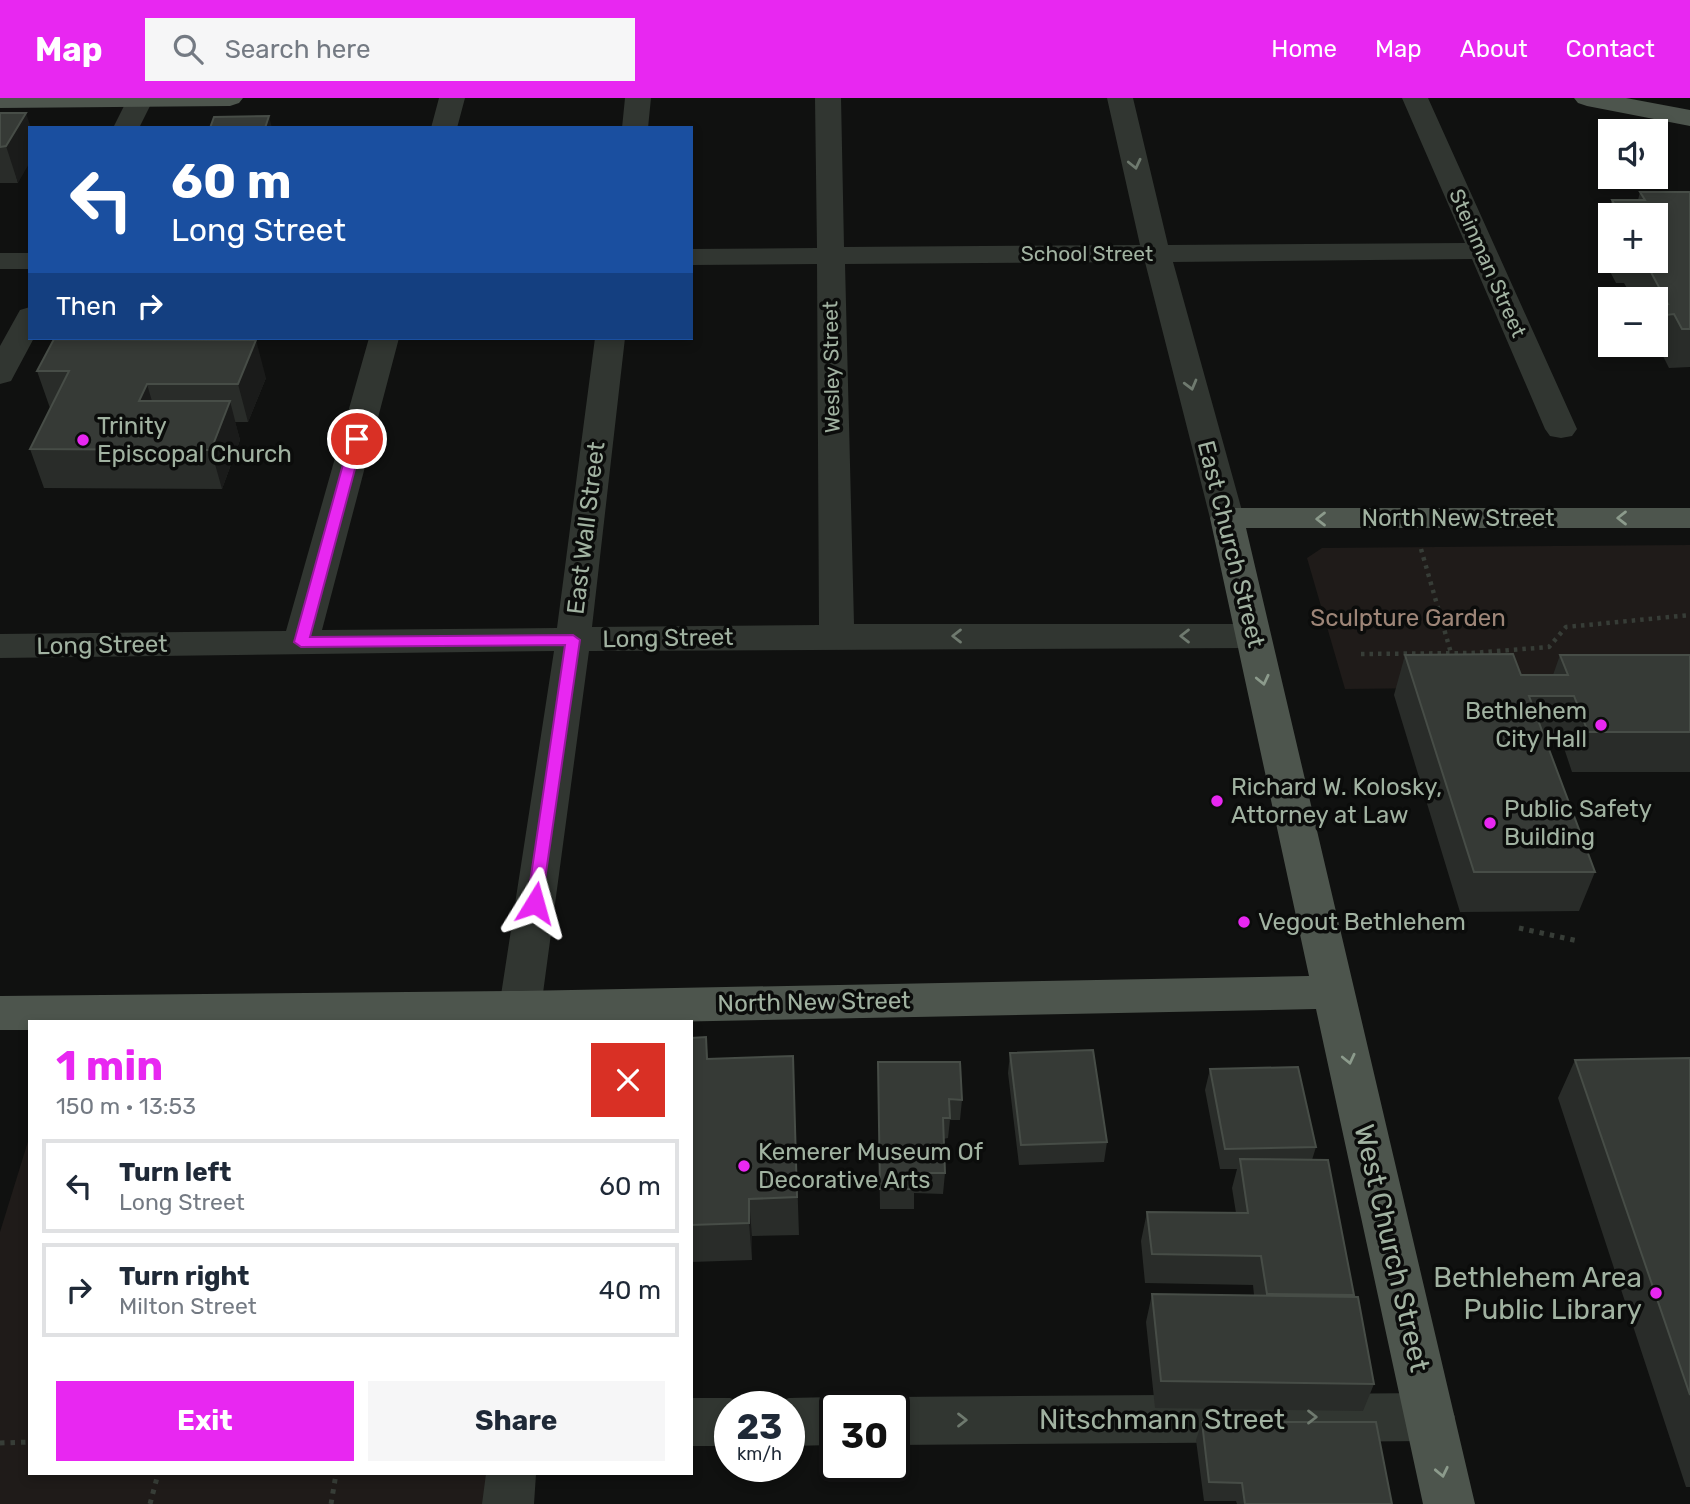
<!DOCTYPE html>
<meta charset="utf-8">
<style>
body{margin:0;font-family:Rubik,sans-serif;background:#f6f6f7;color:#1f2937;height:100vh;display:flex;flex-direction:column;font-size:26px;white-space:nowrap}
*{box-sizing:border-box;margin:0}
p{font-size:23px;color:#747a83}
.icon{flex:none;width:38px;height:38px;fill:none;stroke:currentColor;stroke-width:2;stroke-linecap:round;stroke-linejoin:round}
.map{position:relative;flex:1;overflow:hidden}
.panel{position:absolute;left:28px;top:922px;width:665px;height:455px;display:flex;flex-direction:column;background:#fff;border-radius:0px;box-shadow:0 4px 10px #0003}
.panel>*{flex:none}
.hud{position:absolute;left:28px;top:28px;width:665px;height:214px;border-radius:0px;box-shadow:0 4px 10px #0003;background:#1a4fa0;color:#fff;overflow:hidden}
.buttons{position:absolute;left:1598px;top:21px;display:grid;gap:14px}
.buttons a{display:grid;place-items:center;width:70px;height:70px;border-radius:0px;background:#fff;box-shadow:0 4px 10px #0003;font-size:35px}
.speed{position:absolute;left:714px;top:1293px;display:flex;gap:14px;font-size:35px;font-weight:700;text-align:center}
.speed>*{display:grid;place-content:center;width:91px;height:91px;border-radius:50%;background:#fff;box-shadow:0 4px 10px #0003;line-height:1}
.speed small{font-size:18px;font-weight:400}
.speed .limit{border:4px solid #111;border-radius:10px;background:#fff;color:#111}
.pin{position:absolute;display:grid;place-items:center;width:60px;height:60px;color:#fff;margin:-30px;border:4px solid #fff;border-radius:50%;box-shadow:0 2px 7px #0007}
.me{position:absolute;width:77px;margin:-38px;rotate:8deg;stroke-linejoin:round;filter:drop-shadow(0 0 5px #0008)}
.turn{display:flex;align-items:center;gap:24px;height:147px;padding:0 28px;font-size:32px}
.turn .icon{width:91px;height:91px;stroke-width:2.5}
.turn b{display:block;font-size:49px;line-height:60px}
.then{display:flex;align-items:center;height:66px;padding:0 28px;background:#0003;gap:14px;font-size:26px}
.round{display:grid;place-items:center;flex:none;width:74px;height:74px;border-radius:0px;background:#f6f6f7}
.overview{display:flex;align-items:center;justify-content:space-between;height:119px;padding:0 28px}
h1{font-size:42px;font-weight:700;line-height:52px;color:#e827f1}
.button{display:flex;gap:14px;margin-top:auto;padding:14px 28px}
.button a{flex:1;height:80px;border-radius:0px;background:#e827f1;color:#fff;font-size:28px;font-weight:700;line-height:80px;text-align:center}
.button a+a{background:#f6f6f7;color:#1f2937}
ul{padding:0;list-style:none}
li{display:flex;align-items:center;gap:21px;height:94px;margin:0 14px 10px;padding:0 14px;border:4px solid #e0e1e3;border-radius:0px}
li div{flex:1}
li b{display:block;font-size:26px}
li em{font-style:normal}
header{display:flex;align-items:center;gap:42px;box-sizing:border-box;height:98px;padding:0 35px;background:#e827f1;color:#fff}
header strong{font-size:33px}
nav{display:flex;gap:38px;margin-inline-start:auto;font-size:24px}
.search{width:490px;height:63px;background:#f6f6f7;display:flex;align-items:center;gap:18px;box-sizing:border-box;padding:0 24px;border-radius:0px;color:#747a83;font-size:26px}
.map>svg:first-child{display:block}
.green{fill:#1f1b19}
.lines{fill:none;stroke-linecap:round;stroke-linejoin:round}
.path-far1{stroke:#373d37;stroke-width:4.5;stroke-dasharray:3.5 5;stroke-linecap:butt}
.path{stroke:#373d37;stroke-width:5;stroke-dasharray:4.5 6;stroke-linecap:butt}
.minor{fill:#313631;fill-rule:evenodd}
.major{fill:#4d554d;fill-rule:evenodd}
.wall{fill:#292c29;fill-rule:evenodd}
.shaded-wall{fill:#1a1b1a}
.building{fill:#363a36;stroke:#474d47;stroke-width:2}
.oneway{stroke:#6f7a6f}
.oneway2{stroke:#8c9b8c}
.route{fill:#e827f1;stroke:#97199d;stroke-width:2}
.poi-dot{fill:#e827f1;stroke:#0b0c0b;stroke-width:2.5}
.labels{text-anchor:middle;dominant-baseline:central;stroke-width:7;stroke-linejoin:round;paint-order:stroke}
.far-street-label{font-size:21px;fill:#a1b2a1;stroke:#0b0c0b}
.poi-label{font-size:24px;fill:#a1b2a1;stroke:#0b0c0b;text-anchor:start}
.street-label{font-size:24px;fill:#a1b2a1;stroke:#0b0c0b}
.park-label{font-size:24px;fill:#9d8577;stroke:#0b0c0b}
.near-street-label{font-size:28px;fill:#a1b2a1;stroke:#0b0c0b}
.near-poi-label{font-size:28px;fill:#a1b2a1;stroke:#0b0c0b;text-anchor:end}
</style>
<header>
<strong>Map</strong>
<div class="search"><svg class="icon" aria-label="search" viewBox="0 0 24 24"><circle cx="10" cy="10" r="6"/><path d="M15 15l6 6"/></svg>Search here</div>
<nav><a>Home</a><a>Map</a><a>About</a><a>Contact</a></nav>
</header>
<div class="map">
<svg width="1690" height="1406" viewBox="0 0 1690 1406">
<rect width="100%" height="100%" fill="#101110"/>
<!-- green -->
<path class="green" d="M 1690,447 L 1690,587 L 1345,591 L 1307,460 L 1322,450 Z
M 30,1037 L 30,1376 L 514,1376 L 511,1406 L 0,1406 L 0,1134 Z"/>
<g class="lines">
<!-- path-far1 -->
<path class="path-far1" d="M 1421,451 L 1451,555
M 1361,556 L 1472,555 L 1549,549 L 1566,529 L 1690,517"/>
<!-- path -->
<path class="path" d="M 1519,830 L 1578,843
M 0,1345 L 30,1344
M 150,1406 L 158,1376
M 331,1406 L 336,1376"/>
<!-- minor -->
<path class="minor" d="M 128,0 L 154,0 L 139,30 L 113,30 Z
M 439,0 L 465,0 L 457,30 L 431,30 Z
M 625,0 L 651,0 L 648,30 L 622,30 Z
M 815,0 L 841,0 L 844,149 L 1140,147 L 1107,0 L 1133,0 L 1168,147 L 1465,145 L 1402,0 L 1428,0 L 1577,331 L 1572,338 L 1561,340 L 1550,338 L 1545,331 L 1472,161 L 1173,164 L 1244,420 L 1239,427 L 1227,430 L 1215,427 L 1210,420 L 1145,164 L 845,166 L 854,526 L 1253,526 L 1265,530 L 1271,538 L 1265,546 L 1253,550 L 589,553 L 541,910 L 535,922 L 505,922 L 499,910 L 554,553 L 0,560 L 0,536 L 286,533 L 369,240 L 399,240 L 322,532 L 557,530 L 595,240 L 625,240 L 592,529 L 819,527 L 817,166 L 691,167 L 691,151 L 817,150 Z
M 0,155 L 30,155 L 30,171 L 0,171 Z
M 30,209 L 30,240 L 34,240 L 11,283 L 0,286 L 0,248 L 20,212 Z
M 1430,1295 L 1448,1302 L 1455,1319 L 1448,1336 L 1430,1343 L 894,1347 L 894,1309 L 875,1309 L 894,1299 Z
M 835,1299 L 854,1309 L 835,1309 L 835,1347 L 789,1348 L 789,1309 L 771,1307 L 789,1300 Z
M 691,1300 L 730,1300 L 748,1307 L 730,1309 L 730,1348 L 691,1348 Z
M 486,1376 L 536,1376 L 534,1406 L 482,1406 Z"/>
<!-- major -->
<path class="major" d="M 0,0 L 243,0 L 239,5 L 230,8 L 0,10 Z
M 1574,0 L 1626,0 L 1690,12 L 1690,28 L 1587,8 L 1578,5 Z
M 1227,410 L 1690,410 L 1690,430 L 1246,430 L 1475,1406 L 1423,1406 L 1316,911 L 663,924 L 30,924 L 30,932 L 0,932 L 0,898 L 520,893 L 1309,878 L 1210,420 L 1215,413 Z"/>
</g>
<!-- wall -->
<path class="wall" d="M 0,15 L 18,85 L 0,85 Z
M 1640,94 L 1690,94 L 1690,269 L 1669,270 L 1661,254 L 1653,255 L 1649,247 L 1656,247 L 1656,201 L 1633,201 L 1624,185 L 1616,185 L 1605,164 L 1608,154 L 1600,139 L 1612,102 L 1638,102 ZM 1610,117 L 1656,117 L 1656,163 L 1610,163 Z
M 54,241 L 266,280 L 248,324 L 235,324 L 240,342 L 222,391 L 44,390 L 30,351 L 50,310 L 37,273 Z
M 1405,557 L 1521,577 L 1553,577 L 1560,557 L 1690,557 L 1690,674 L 1572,674 L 1560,638 L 1544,638 L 1595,774 L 1579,813 L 1460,814 L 1394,597 Z
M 706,939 L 708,961 L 793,958 L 799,1137 L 752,1138 L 752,1162 L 691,1164 L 691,940 Z
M 1010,955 L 1107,1044 L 1104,1064 L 1019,1067 L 1008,975 Z
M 1690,960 L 1690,1389 L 1686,1389 L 1558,1000 L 1575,962 Z
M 878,964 L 962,1002 L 960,1022 L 950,1022 L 948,1040 L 943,1041 L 945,1075 L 943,1096 L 914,1095 L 914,1111 L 880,1111 Z
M 1210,971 L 1316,1049 L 1312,1062 L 1354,1197 L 1353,1199 L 1374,1286 L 1363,1313 L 1155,1310 L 1146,1224 L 1152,1196 L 1254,1197 L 1253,1187 L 1145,1185 L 1141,1143 L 1147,1114 L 1236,1115 L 1232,1090 L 1237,1071 L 1220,1071 L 1205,992 Z
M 1202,1324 L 1392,1406 L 1237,1406 L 1236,1403 L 1204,1403 L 1196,1342 Z"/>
<!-- shaded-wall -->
<path class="shaded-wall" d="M 26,15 L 31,30 L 30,64 L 18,85 L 6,48 Z
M 269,18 L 272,30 L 265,30 Z
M 256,242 L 266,280 L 248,324 L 238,286 Z
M 147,286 L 158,324 L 139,303 Z
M 230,303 L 240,342 L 222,391 L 211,352 Z
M 749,1101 L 752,1138 L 752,1162 L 749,1125 Z"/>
<!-- building -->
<path class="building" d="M 0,15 L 26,15 L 6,48 L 0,49 Z
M 269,18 L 265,30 L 210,30 L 214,19 Z
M 1640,94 L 1690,94 L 1690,231 L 1682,231 L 1674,216 L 1666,217 L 1660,206 L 1668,206 L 1645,163 L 1656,163 L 1656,117 L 1620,117 L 1612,102 L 1645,102 Z
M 54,241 L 256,242 L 238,286 L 147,286 L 139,303 L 230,303 L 211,352 L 30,351 L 69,273 L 37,273 Z
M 1513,556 L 1521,577 L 1568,577 L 1560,557 L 1690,557 L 1690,634 L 1588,634 L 1574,598 L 1529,598 L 1595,774 L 1474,774 L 1405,557 Z
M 706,939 L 707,961 L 793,958 L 797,1099 L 749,1101 L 749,1125 L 691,1127 L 691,940 Z
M 1093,952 L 1107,1044 L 1021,1047 L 1010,955 Z
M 1690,960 L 1690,1297 L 1575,962 Z
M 878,964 L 960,964 L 962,1002 L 949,1001 L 950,1020 L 943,1020 L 945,1075 L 914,1075 L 915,1091 L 880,1091 Z
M 1298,969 L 1316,1049 L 1225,1051 L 1210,971 Z
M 1240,1061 L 1328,1062 L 1354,1197 L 1267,1196 L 1261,1158 L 1152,1156 L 1147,1114 L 1248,1115 Z
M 1152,1196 L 1358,1199 L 1374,1286 L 1161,1283 Z
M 1202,1324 L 1376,1324 L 1392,1406 L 1245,1406 L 1242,1385 L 1209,1384 Z"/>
<!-- one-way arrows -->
<defs><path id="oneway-chevron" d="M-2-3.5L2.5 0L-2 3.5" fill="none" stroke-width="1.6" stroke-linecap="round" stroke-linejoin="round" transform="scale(1.75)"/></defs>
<g class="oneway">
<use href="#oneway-chevron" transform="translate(1135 66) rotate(77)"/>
<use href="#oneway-chevron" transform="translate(1191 287) rotate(75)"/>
<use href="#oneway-chevron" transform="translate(957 538) rotate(180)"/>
<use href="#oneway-chevron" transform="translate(1185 538) rotate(180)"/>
<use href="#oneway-chevron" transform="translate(1312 1319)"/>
<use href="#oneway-chevron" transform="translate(962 1322)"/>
</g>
<g class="oneway2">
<use href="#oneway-chevron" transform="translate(1622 420) rotate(180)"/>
<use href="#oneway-chevron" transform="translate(1321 421) rotate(180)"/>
<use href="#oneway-chevron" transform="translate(1263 582) rotate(77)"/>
<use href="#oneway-chevron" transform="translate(1349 961) rotate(77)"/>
<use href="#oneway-chevron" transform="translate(1442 1374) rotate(78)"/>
</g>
<!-- route -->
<path class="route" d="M 357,337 L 363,341 L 310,539 L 573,537 L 580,542 L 541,809 L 535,811 L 527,805 L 565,547 L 301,549 L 294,544 L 350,341 Z"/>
<!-- markers -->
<g class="poi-dot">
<circle cx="83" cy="342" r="7"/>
<circle cx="1601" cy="627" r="7"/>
<circle cx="1217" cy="703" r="7"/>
<circle cx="1490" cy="725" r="7"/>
<circle cx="1244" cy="824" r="7"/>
<circle cx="744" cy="1068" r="7"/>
<circle cx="1656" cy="1195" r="7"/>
</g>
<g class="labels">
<!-- far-street labels -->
<g class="far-street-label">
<text x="1087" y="155">School Street</text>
<text transform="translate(1488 165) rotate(66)">Steinman Street</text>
<text transform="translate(831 269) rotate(-91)">Wesley Street</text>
</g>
<!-- poi labels -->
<g class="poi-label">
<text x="97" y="328">Trinity<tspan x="97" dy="28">Episcopal Church</tspan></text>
<text x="1587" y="613" text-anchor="end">Bethlehem<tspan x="1587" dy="28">City Hall</tspan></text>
<text x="1231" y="689">Richard W. Kolosky,<tspan x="1231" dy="28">Attorney at Law</tspan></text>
<text x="1504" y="711">Public Safety<tspan x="1504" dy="28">Building</tspan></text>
<text x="1258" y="824">Vegout Bethlehem</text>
<text x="758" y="1054">Kemerer Museum Of<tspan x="758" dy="28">Decorative Arts</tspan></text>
</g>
<!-- street labels -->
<g class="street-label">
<text x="1458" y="420">North New Street</text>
<text transform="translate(586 430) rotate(-83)">East Wall Street</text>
<text transform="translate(1231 446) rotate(76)">East Church Street</text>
<text transform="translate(668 540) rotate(-1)">Long Street</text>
<text transform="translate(102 547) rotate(-1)">Long Street</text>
<text transform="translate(814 904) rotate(-1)">North New Street</text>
</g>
<!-- park labels -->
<g class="park-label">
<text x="1408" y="520">Sculpture Garden</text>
</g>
<!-- near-street labels -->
<g class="near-street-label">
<text transform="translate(1392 1150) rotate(77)">West Church Street</text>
<text x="1162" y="1321">Nitschmann Street</text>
</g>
<!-- near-poi labels -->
<g class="near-poi-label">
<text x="1642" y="1179">Bethlehem Area<tspan x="1642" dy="32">Public Library</tspan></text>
</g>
</g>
</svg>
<div class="buttons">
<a><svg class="icon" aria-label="sound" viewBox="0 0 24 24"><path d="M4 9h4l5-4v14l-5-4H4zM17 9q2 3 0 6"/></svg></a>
<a>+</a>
<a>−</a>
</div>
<div class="speed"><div>23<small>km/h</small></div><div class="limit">30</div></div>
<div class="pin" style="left:357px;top:341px;background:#d93025"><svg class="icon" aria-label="arrive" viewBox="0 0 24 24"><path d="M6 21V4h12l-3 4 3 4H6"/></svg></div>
<svg class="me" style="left:535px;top:805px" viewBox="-20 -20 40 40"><path d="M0-17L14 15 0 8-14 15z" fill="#e827f1" stroke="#fff" stroke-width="4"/></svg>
<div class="hud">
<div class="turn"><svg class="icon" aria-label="left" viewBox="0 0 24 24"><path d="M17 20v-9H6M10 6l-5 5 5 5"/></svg><div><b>60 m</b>Long Street</div></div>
<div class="then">Then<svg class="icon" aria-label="right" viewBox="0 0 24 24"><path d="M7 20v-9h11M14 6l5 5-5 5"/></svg></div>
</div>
<section class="panel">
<div class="overview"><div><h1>1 min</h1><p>150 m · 13:53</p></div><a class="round" style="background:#d93025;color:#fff"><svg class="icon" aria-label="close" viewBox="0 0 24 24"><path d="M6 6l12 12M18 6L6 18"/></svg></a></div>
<ul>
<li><svg class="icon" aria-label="left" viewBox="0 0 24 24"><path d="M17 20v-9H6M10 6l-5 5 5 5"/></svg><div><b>Turn left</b><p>Long Street</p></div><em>60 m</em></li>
<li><svg class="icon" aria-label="right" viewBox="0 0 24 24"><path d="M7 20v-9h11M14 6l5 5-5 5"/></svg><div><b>Turn right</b><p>Milton Street</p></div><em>40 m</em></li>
</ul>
<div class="button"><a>Exit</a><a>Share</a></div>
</section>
</div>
